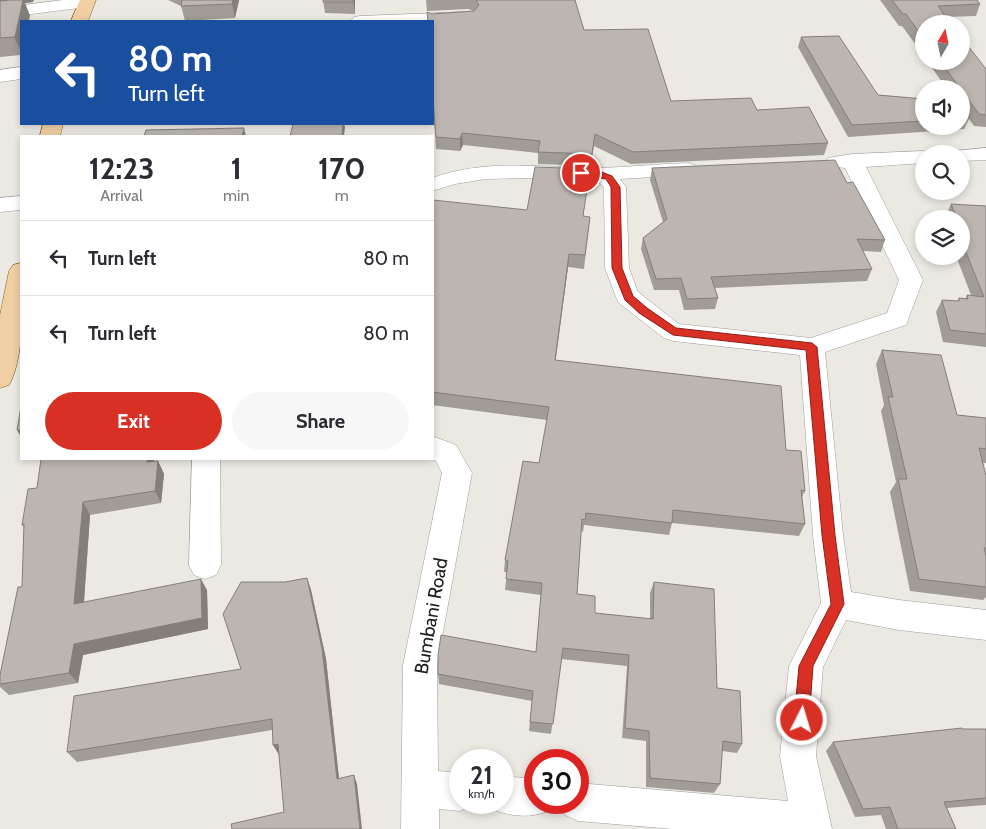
<!DOCTYPE html>
<style>
body{margin:0;font-family:Cabin,sans-serif;background:#f7f7f7;color:#2b2b33;height:100vh;display:flex;flex-direction:column;font-size:19px;white-space:nowrap}
*{box-sizing:border-box;margin:0}
p{font-size:16px;color:#7c7c81}
.icon{flex:none;width:28px;height:28px;fill:none;stroke:currentColor;stroke-width:2;stroke-linecap:round;stroke-linejoin:round}
.map{position:relative;flex:1;overflow:hidden}
.panel{position:absolute;left:20px;top:135px;width:414px;height:325px;display:flex;flex-direction:column;background:#fff;border-radius:0px;box-shadow:0 2px 8px #0003}
.panel>*{flex:none}
.top-card{position:absolute;left:20px;top:20px;width:414px;height:105px;border-radius:0px;box-shadow:0 2px 8px #0003;background:#1a4fa0;color:#fff;overflow:hidden}
.needle{width:32px;rotate:9deg}
.tools{position:absolute;left:915px;top:15px;display:grid;gap:10px}
.tools a{display:grid;place-items:center;width:55px;height:55px;border-radius:50%;background:#fff;box-shadow:0 2px 8px #0003;font-size:25px}
.speed{position:absolute;left:449px;top:749px;display:flex;gap:10px;font-size:25px;font-weight:700;text-align:center}
.speed>*{display:grid;place-content:center;width:65px;height:65px;border-radius:50%;background:#fff;box-shadow:0 2px 8px #0003;line-height:1}
.speed small{font-size:12px;font-weight:400}
.speed .limit{border:8px solid #d22;background:#fff;color:#111}
.pin{position:absolute;display:grid;place-items:center;width:42px;height:42px;color:#fff;margin:-21px;border:2px solid #fff;border-radius:50%;box-shadow:0 1px 5px #0007}
.me{position:absolute;width:55px;margin:-28px;rotate:5deg;stroke-linejoin:round;filter:drop-shadow(0 0 4px #0008)}
.turn{display:flex;align-items:center;gap:18px;height:105px;padding:0 25px;font-size:22px}
.turn .icon{width:65px;height:65px;stroke-width:2.5}
.turn b{display:block;font-size:35px;line-height:42px}
.eta{display:flex;justify-content:space-evenly;align-items:center;height:85px;text-align:center}
.eta b{font-size:30px;font-weight:700;line-height:35px}
.cta{display:flex;gap:10px;margin-top:auto;padding:10px 25px}
.cta a{flex:1;height:58px;border-radius:30px;background:#d93025;color:#fff;font-size:20px;font-weight:700;line-height:58px;text-align:center}
.cta a+a{background:#f7f7f7;color:#2b2b33}
ul{padding:0;list-style:none}
li{display:flex;align-items:center;gap:15px;height:75px;padding:0 25px;border-top:1px solid #e1e1e2}
li div{flex:1}
li b{display:block;font-size:19px}
li em{font-style:normal}
.map>svg:first-child{display:block}
.lines{fill:none;stroke-linecap:round;stroke-linejoin:round}
.minor-casing{stroke:#9d9d9d;stroke-width:1}
.major-casing{stroke:#835e11;stroke-width:1}
.minor{fill:#fff;fill-rule:evenodd}
.major{fill:#f0cfa4;fill-rule:evenodd}
.wall{fill:#a29c97}
.shaded-wall{fill:#847f7b}
.building{fill:#bcb5b0;stroke:#847f7b}
.route{fill:#d93025;stroke:#8d1f18}
.labels{text-anchor:middle;dominant-baseline:central;stroke-width:4.5;stroke-linejoin:round;paint-order:stroke}
.near-street-label{font-size:19px;fill:#1c1c1c;stroke:#fff}
</style>
<div class="map">
<svg width="986" height="829" viewBox="0 0 986 829">
<rect width="100%" height="100%" fill="#ece9e3"/>
<g class="lines">
<defs>
<path id="minor" d="M 63,0 L 94,0 L 95,2 L 93,6 L 87,7 L 0,18 L 0,8 Z
M 464,12 L 470,13 L 473,17 L 470,21 L 432,23 L 432,21 L 351,21 L 354,17 L 360,16 Z
M 21,67 L 21,79 L 0,82 L 0,70 Z
M 986,148 L 986,160 L 961,161 L 961,154 L 951,154 L 954,151 Z
M 924,151 L 932,154 L 924,154 L 924,163 L 866,167 L 923,280 L 906,325 L 825,352 L 843,535 L 851,592 L 899,600 L 986,610 L 986,640 L 899,630 L 846,620 L 823,667 L 816,756 L 832,829 L 673,829 L 578,821 L 565,815 L 559,802 L 578,802 L 578,783 L 788,801 L 780,756 L 789,666 L 821,603 L 813,535 L 800,355 L 673,341 L 664,338 L 619,303 L 616,297 L 605,268 L 604,187 L 597,181 L 525,178 L 486,179 L 455,184 L 432,191 L 432,178 C 487,158 544,168 600,168 C 629,167 659,164 688,163 L 695,165 L 699,169 L 695,173 L 688,175 L 620,179 L 626,187 L 629,268 L 638,292 L 679,324 L 811,338 L 887,313 L 899,280 L 845,168 L 828,166 L 825,162 L 828,158 L 852,154 Z
M 21,196 L 21,210 L 0,212 L 0,198 Z
M 432,436 L 456,445 L 472,473 L 437,665 L 438,771 L 460,773 L 460,802 L 474,802 L 473,805 L 460,811 L 439,809 L 439,829 L 401,829 L 403,665 L 442,473 L 436,461 L 431,459 L 432,459 Z
M 192,459 L 220,459 L 221,565 L 216,575 L 205,579 L 194,575 L 189,565 Z
M 502,776 L 535,779 L 535,802 L 552,802 L 548,811 C 529,819 508,816 489,808 L 486,802 L 502,802 Z"/>
<path id="major" d="M 80,0 L 96,0 L 88,21 L 71,21 Z
M 43,124 L 63,124 L 60,136 L 40,136 Z
M 21,263 C 23,295 25,358 9,385 L 0,388 L 0,315 L 9,271 L 13,265 Z"/>
</defs>
<!-- minor casing -->
<use href="#minor" class="minor-casing"/>
<!-- major casing -->
<use href="#major" class="major-casing"/>
<!-- minor -->
<use href="#minor" class="minor"/>
<!-- major -->
<use href="#major" class="major"/>
</g>
<!-- wall -->
<path class="wall" d="M 0,0 L 33,2 L 25,3 L 30,16 L 21,21 L 21,55 L 0,57 Z
M 168,0 L 239,0 L 235,18 L 185,21 L 181,6 Z
M 323,0 L 355,0 L 355,14 L 325,13 Z
M 426,0 L 575,0 L 584,30 L 671,101 L 757,110 L 828,143 L 824,155 L 631,164 L 594,146 L 591,166 L 538,164 L 538,153 L 463,145 L 460,151 L 436,149 L 432,90 L 432,14 L 474,11 L 468,9 L 427,11 Z
M 880,0 L 977,0 L 980,4 L 976,16 L 946,17 L 924,24 L 924,56 L 902,26 L 899,26 Z
M 801,37 L 878,95 L 924,99 L 924,126 L 961,126 L 961,89 L 947,89 L 927,61 L 961,61 L 986,69 L 986,127 L 974,126 L 969,119 L 964,129 L 848,137 L 798,47 Z
M 652,168 L 847,183 L 885,240 L 881,252 L 863,251 L 872,269 L 867,281 L 715,288 L 718,298 L 715,309 L 684,310 L 679,290 L 654,290 L 641,249 L 643,238 L 663,222 L 650,180 Z
M 590,169 L 583,217 L 590,217 L 584,269 L 568,267 L 555,360 L 786,450 L 805,491 L 802,497 L 805,524 L 799,536 L 672,523 L 669,535 L 584,525 L 583,532 L 581,531 L 577,594 L 595,613 L 650,619 L 650,593 L 654,582 L 717,688 L 742,744 L 737,753 L 722,751 L 720,784 L 714,793 L 646,787 L 646,741 L 622,738 L 627,666 L 561,659 L 551,734 L 529,731 L 532,701 L 439,684 L 438,674 L 536,652 L 541,595 L 505,590 L 507,572 L 504,572 L 505,560 L 539,463 L 547,420 L 432,405 L 432,201 L 527,210 Z
M 951,204 L 986,206 L 986,347 L 943,342 L 936,312 L 942,300 L 957,301 L 959,298 L 965,299 L 967,295 L 971,295 L 956,256 L 961,256 L 961,219 L 946,219 L 945,217 Z
M 882,350 L 957,415 L 986,418 L 986,463 L 983,463 L 986,476 L 986,597 L 983,600 L 910,591 L 890,492 L 896,482 L 881,411 L 884,405 L 876,364 Z
M 41,459 L 154,459 L 154,462 L 158,461 L 164,474 L 161,503 L 90,515 L 84,602 L 207,590 L 208,629 L 83,655 L 78,683 L 9,695 L 0,687 L 0,675 L 22,587 L 24,528 L 22,525 L 37,488 Z
M 307,578 L 311,590 L 326,659 L 339,778 L 357,784 L 284,812 L 279,755 L 272,730 L 77,762 L 67,752 L 241,669 L 285,582 Z
M 962,729 L 986,729 L 986,805 L 947,808 L 956,829 L 886,829 L 881,815 L 855,817 L 826,751 L 833,742 Z"/>
<!-- shaded-wall -->
<path class="shaded-wall" d="M 0,0 L 34,0 L 33,2 L 25,3 L 30,16 L 29,21 L 21,21 L 21,52 L 0,6 Z
M 233,0 L 239,0 L 235,18 L 232,4 Z
M 353,0 L 355,0 L 355,14 Z
M 343,124 L 344,124 L 345,127 L 344,136 L 342,136 Z
M 244,128 L 246,136 L 242,136 Z
M 462,133 L 463,145 L 460,151 L 460,139 Z
M 569,254 L 568,267 L 554,373 L 555,360 Z
M 17,430 L 21,430 L 21,437 Z
M 147,459 L 154,459 L 153,475 L 147,462 Z
M 158,461 L 164,474 L 161,503 L 155,491 Z
M 83,502 L 90,515 L 83,615 L 74,604 Z
M 307,578 L 311,590 L 326,659 L 340,788 L 337,779 Z
M 201,579 L 207,590 L 208,629 L 83,655 L 78,683 L 69,673 L 74,644 Z
M 278,744 L 279,755 L 273,745 Z
M 354,775 L 357,784 L 362,829 L 360,829 Z"/>
<!-- building -->
<path class="building" d="M 10,0 L 23,0 L 15,37 L 0,38 L 0,1 Z
M 182,0 L 233,0 L 232,4 L 181,6 Z
M 323,0 L 353,0 L 353,2 L 323,2 Z
M 476,0 L 575,0 L 584,30 L 648,29 L 671,101 L 751,98 L 757,110 L 809,107 L 828,143 L 633,152 L 595,134 L 592,154 L 538,152 L 540,141 L 462,133 L 460,139 L 436,137 L 432,88 L 432,21 L 428,21 L 427,12 L 432,14 L 474,11 L 479,5 Z
M 892,0 L 977,0 L 980,4 L 938,6 L 951,24 L 924,24 L 924,39 L 906,14 L 903,14 Z
M 839,36 L 878,95 L 924,99 L 924,121 L 852,125 L 801,37 Z
M 961,37 L 986,69 L 986,115 L 979,114 L 940,61 L 961,61 Z
M 961,102 L 969,102 L 969,118 L 961,119 Z
M 293,124 L 343,124 L 342,136 L 290,136 Z
M 244,128 L 242,136 L 139,136 L 144,136 L 146,130 Z
M 835,160 L 847,183 L 853,182 L 885,240 L 857,239 L 872,269 L 711,277 L 718,298 L 687,299 L 681,278 L 656,279 L 643,238 L 667,219 L 652,168 Z
M 535,167 L 590,169 L 583,216 L 590,217 L 585,255 L 569,254 L 555,360 L 781,386 L 786,450 L 801,451 L 805,491 L 801,490 L 805,524 L 673,510 L 672,523 L 586,513 L 585,520 L 582,519 L 577,594 L 595,596 L 595,613 L 653,619 L 654,582 L 714,589 L 717,688 L 740,691 L 742,744 L 723,741 L 720,784 L 650,778 L 649,731 L 625,728 L 629,655 L 563,648 L 553,724 L 530,722 L 533,691 L 438,674 L 438,655 L 441,635 L 536,652 L 542,583 L 506,579 L 508,561 L 505,560 L 523,461 L 539,463 L 549,407 L 432,392 L 432,201 L 433,200 L 527,210 Z
M 951,204 L 986,206 L 986,334 L 950,330 L 942,300 L 959,301 L 959,298 L 968,299 L 967,295 L 984,297 L 961,240 L 961,219 L 957,219 Z
M 882,350 L 941,355 L 957,415 L 986,418 L 986,449 L 979,448 L 986,476 L 986,548 L 984,548 L 986,556 L 986,587 L 919,579 L 898,479 L 907,479 L 888,397 L 893,397 Z
M 21,407 L 21,430 L 17,430 Z
M 41,459 L 147,459 L 147,462 L 158,461 L 155,491 L 83,502 L 74,604 L 201,579 L 202,618 L 74,644 L 69,673 L 0,684 L 0,675 L 18,587 L 22,587 L 24,524 L 22,525 L 28,489 L 37,488 Z
M 307,578 L 322,648 L 337,779 L 354,775 L 360,829 L 232,829 L 231,824 L 284,812 L 278,744 L 273,745 L 272,719 L 67,752 L 74,696 L 241,669 L 223,614 L 241,582 L 285,582 Z
M 962,728 L 962,729 L 986,729 L 986,798 L 944,802 L 956,829 L 898,829 L 890,807 L 863,809 L 833,742 Z"/>
<!-- route -->
<path class="route" d="M 581,170 L 599,171 L 612,176 L 620,187 L 622,268 L 633,296 L 647,308 L 676,328 L 812,343 L 817,347 L 835,535 L 844,604 L 813,666 L 809,720 L 807,725 L 802,727 L 796,725 L 794,720 L 799,666 L 831,604 L 822,535 L 806,350 L 673,335 L 639,313 L 625,300 L 612,268 L 611,187 L 606,179 L 578,175 L 577,173 Z"/>
<g class="labels">
<!-- near-street labels -->
<g class="near-street-label">
<text transform="translate(431 616) rotate(-80)">Bumbani Road</text>
</g>
</g>
</svg>
<div class="tools">
<a><svg class="needle" viewBox="-14 -14 28 28"><path d="M0-13l5 13h-10z" fill="#e53935"/><path d="M0 13l5-13h-10z" fill="#7c7c81"/></svg></a>
<a><svg class="icon" aria-label="sound" viewBox="0 0 24 24"><path d="M4 9h4l5-4v14l-5-4H4zM17 9q2 3 0 6"/></svg></a>
<a><svg class="icon" aria-label="search" viewBox="0 0 24 24"><circle cx="10" cy="10" r="6"/><path d="M15 15l6 6"/></svg></a>
<a><svg class="icon" aria-label="layers" viewBox="0 0 24 24"><path d="M12 4l9 5-9 5-9-5zM3 14l9 5 9-5"/></svg></a>
</div>
<div class="speed"><div>21<small>km/h</small></div><div class="limit">30</div></div>
<div class="pin" style="left:581px;top:173px;background:#d93025"><svg class="icon" aria-label="arrive" viewBox="0 0 24 24"><path d="M6 21V4h12l-3 4 3 4H6"/></svg></div>
<svg class="me" style="left:802px;top:720px" viewBox="-20 -20 40 40"><circle r="17" fill="#d93025" stroke="#fff" stroke-width="3"/><path d="M0-11L8 9 0 5-8 9z" fill="#fff"/></svg>
<div class="top-card">
<div class="turn"><svg class="icon" aria-label="left" viewBox="0 0 24 24"><path d="M17 20v-9H6M10 6l-5 5 5 5"/></svg><div><b>80 m</b>Turn left</div></div>
</div>
<section class="panel">
<div class="eta">
<div><b>12:23</b><p>Arrival</p></div>
<div><b>1</b><p>min</p></div>
<div><b>170</b><p>m</p></div>
</div>
<ul>
<li><svg class="icon" aria-label="left" viewBox="0 0 24 24"><path d="M17 20v-9H6M10 6l-5 5 5 5"/></svg><div><b>Turn left</b></div><em>80 m</em></li>
<li><svg class="icon" aria-label="left" viewBox="0 0 24 24"><path d="M17 20v-9H6M10 6l-5 5 5 5"/></svg><div><b>Turn left</b></div><em>80 m</em></li>
</ul>
<div class="cta"><a>Exit</a><a>Share</a></div>
</section>
</div>
